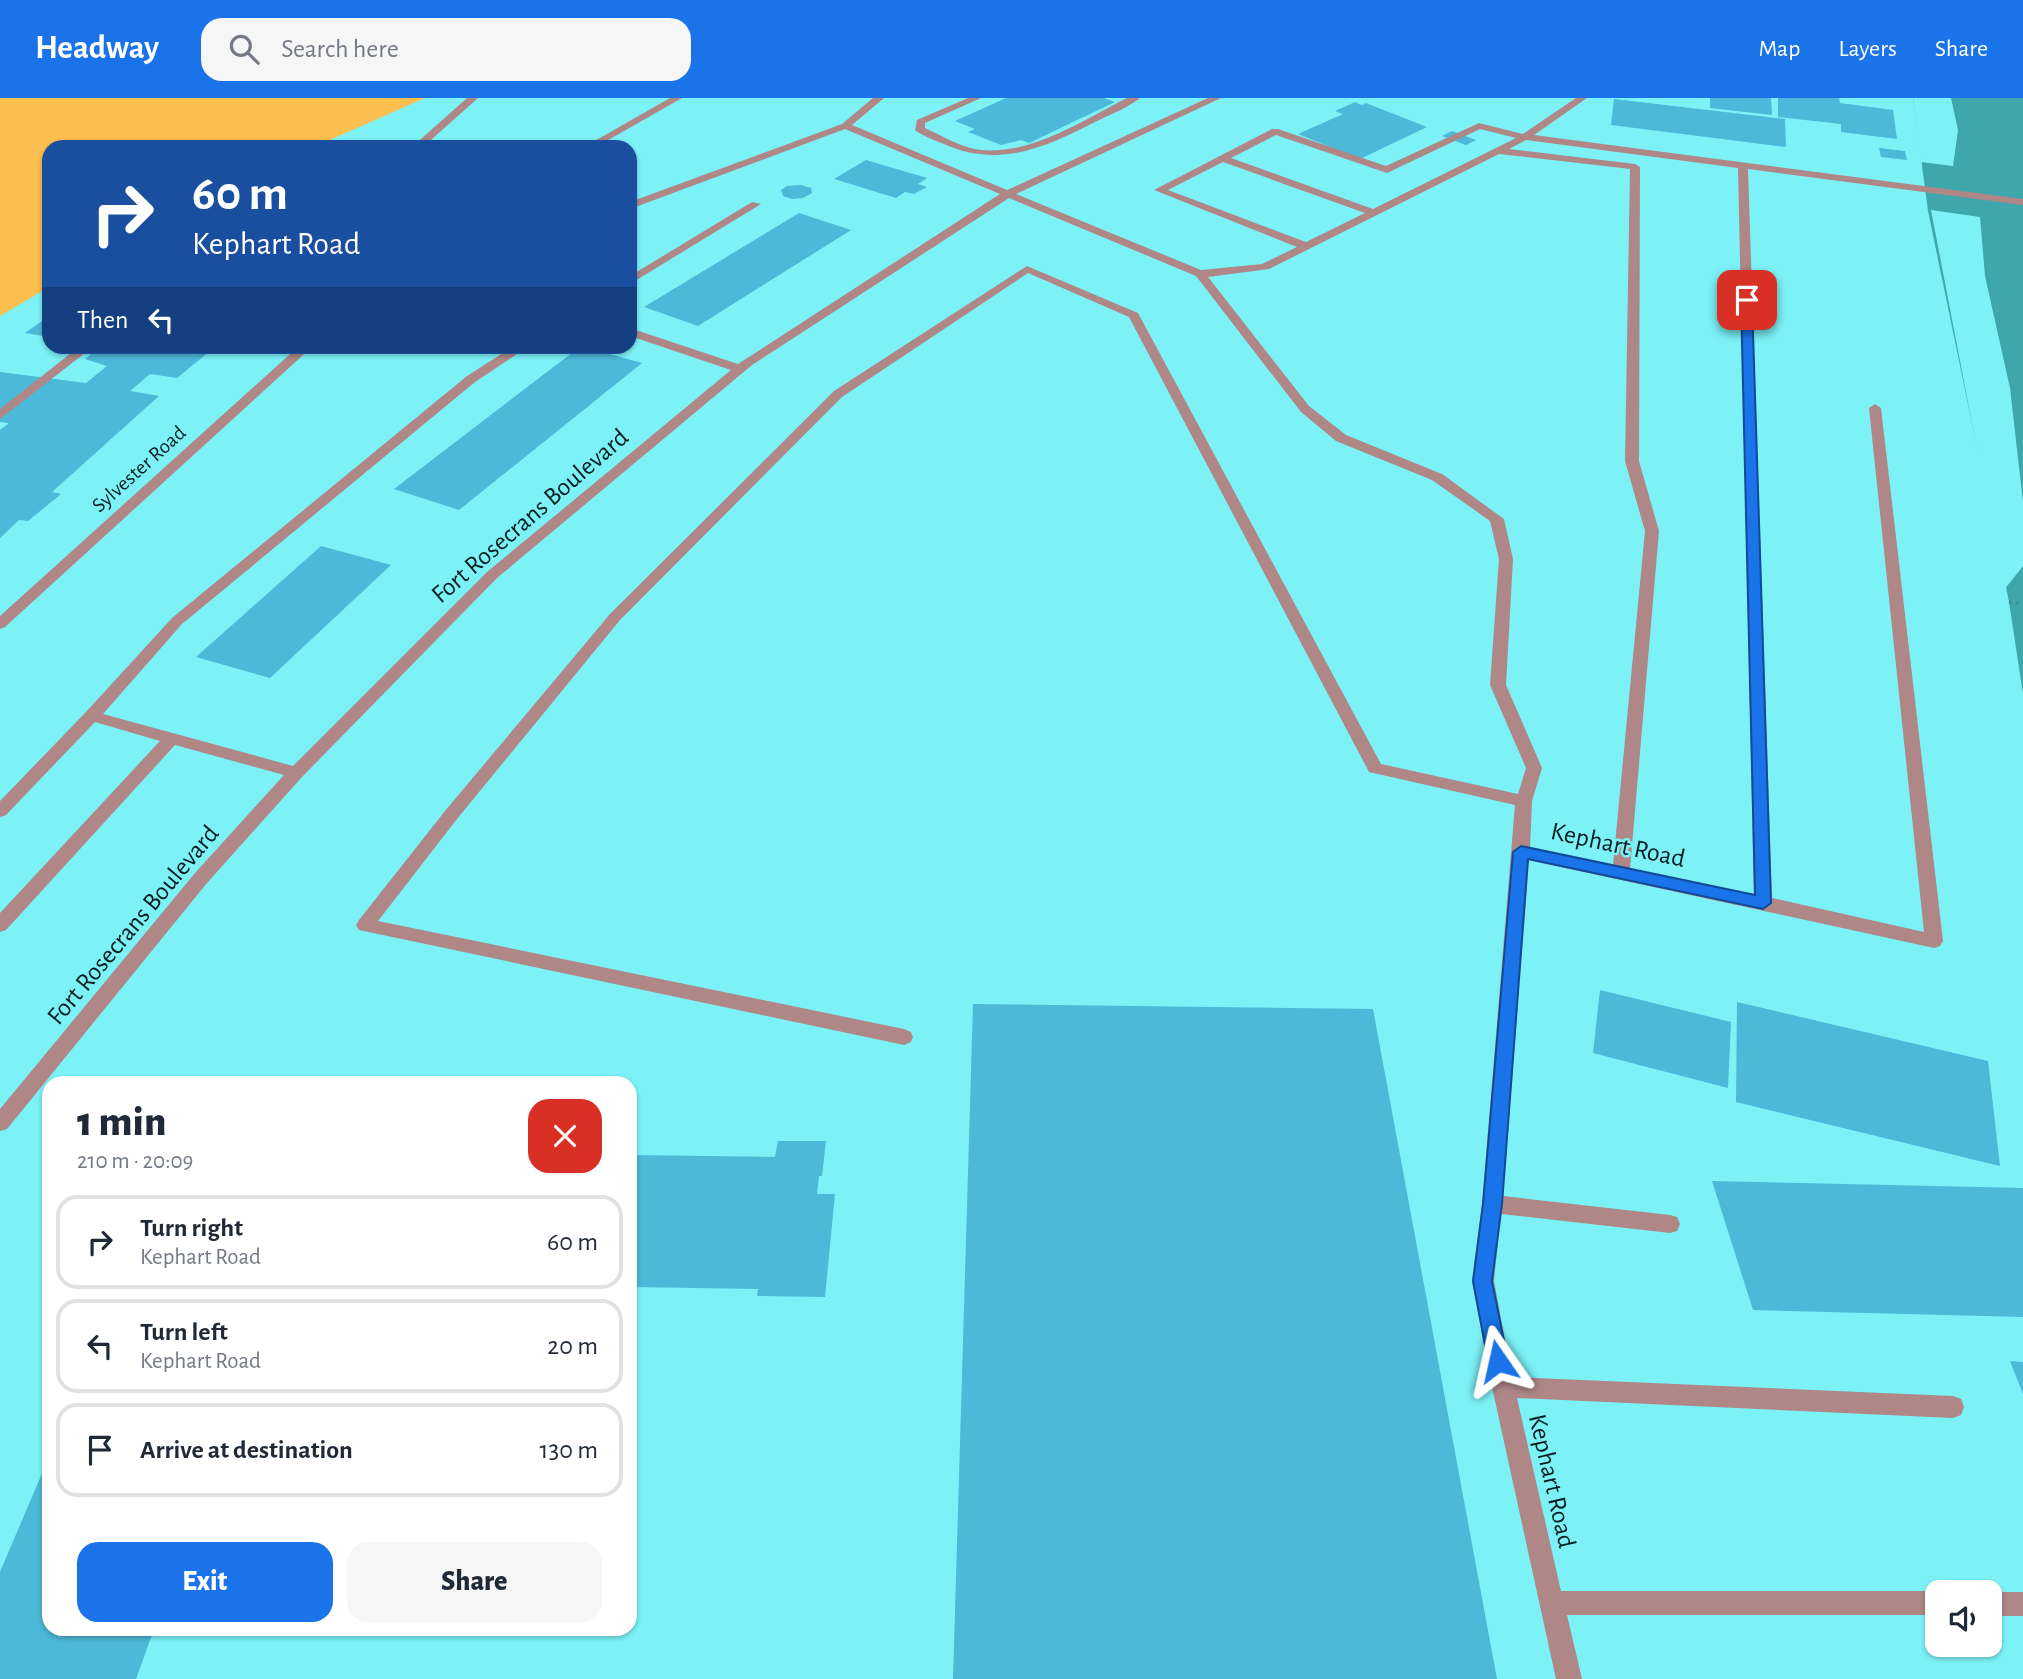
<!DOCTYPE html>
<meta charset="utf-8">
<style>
body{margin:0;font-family:"Alegreya Sans",sans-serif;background:#f6f6f7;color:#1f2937;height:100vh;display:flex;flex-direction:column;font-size:26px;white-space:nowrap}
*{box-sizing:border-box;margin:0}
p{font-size:23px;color:#747a83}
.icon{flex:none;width:38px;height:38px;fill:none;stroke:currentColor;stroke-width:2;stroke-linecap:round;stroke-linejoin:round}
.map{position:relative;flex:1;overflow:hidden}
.drawer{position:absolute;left:42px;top:978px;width:595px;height:560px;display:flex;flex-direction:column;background:#fff;border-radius:21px;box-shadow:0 2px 5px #0004}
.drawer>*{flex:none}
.top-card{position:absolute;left:42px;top:42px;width:595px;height:214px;border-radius:21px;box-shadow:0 2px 5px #0004;background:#1a4fa0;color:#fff;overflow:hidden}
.controls{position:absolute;left:1925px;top:1482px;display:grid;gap:14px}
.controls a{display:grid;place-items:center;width:77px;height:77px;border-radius:14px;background:#fff;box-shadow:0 2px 5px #0004;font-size:35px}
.pin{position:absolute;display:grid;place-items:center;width:60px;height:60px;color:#fff;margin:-30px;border-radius:14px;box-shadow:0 4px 10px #0006}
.me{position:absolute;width:77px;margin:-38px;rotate:349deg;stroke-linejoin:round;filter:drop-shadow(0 0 5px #0008)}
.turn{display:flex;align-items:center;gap:24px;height:147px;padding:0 35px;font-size:32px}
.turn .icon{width:91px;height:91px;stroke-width:2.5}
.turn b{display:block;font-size:49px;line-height:60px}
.then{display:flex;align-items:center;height:66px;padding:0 35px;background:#0003;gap:14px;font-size:26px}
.round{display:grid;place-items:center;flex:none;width:74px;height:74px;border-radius:21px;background:#f6f6f7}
.headline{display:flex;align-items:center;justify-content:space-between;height:119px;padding:0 35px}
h1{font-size:42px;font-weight:800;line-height:52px}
.button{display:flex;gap:14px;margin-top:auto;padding:14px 35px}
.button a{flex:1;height:80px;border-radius:21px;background:#1a73e8;color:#fff;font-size:28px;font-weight:800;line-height:80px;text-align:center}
.button a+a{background:#f6f6f7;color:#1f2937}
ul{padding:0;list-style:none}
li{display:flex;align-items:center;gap:21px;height:94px;margin:0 14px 10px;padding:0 21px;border:4px solid #e0e1e3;border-radius:21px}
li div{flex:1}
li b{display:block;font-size:26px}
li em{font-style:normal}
header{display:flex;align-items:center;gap:42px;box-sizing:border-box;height:98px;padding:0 35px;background:#1a73e8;color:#fff}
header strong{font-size:33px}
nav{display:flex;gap:38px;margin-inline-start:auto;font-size:24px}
.search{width:490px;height:63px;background:#f6f6f7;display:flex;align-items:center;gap:18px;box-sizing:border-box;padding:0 24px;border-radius:21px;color:#747a83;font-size:26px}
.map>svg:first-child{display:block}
.green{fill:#fdbf4f}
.water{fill:#3ea7ac}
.pier{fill:#7cf2f7}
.building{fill:#4bb9d7}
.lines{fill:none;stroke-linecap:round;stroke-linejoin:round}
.path{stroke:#448e91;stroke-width:3.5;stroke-dasharray:2.5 4.5;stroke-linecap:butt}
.minor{fill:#af8787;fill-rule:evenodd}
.route{fill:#1a73e8;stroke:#114b97;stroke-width:2}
.labels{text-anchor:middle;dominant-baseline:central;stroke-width:5;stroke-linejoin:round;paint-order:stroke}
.far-street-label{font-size:21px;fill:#051f20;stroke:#7cf2f7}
.street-label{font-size:26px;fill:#051f20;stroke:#7cf2f7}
</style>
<header>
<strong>Headway</strong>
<div class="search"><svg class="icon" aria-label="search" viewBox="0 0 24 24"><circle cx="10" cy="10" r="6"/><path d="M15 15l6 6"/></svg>Search here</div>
<nav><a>Map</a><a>Layers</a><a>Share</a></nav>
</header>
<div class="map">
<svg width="2023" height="1581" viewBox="0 0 2023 1581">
<rect width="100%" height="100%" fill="#7cf2f7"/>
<!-- green -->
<path class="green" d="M 0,0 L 425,0 L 314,49 L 49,49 L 49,189 L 0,218 Z"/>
<!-- water -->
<path class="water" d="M 1913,0 L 2023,0 L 2023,596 L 2009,504 L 1928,113 Z"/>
<!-- pier -->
<path class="pier" d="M 1913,0 L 1951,0 L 1958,32 L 1953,68 L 1921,64 Z
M 1931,112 L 1980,119 L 1985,178 L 2010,290 L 2023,404 L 2023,468 L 2004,492 Z"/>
<!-- building -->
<path class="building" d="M 1006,0 L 1104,0 L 1115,4 L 1029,45 L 1021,42 L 1001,47 L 968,34 L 975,31 L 955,23 Z
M 1710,0 L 1771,0 L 1772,17 L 1710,10 Z
M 1778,0 L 1839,0 L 1840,5 L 1893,12 L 1897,41 L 1841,34 L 1841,26 L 1778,19 Z
M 1614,1 L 1785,21 L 1786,49 L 1611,27 Z
M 1355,4 L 1362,7 L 1366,5 L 1427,29 L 1360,61 L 1298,36 L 1343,16 L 1335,13 Z
M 1452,33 L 1476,42 L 1466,47 L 1442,38 Z
M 1879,50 L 1905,53 L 1907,62 L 1881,59 Z
M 866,62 L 927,80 L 918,86 L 927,89 L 914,96 L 905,94 L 896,100 L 834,81 Z
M 801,87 L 811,90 L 812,95 L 803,100 L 792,101 L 783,98 L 781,92 L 787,88 Z
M 799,115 L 851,132 L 698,228 L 644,209 Z
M 49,218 L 49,239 L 25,235 Z
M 101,248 L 216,248 L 177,280 L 150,276 L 130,293 L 159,298 L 52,394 L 61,396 L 28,423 L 19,422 L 0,440 L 0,332 L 9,325 L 0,324 L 0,274 L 86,285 L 107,268 L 85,261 Z
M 581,248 L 642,265 L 459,412 L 394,391 Z
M 321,448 L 391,467 L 270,580 L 196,559 Z
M 1600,892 L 1731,924 L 1728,990 L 1593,955 Z
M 1737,904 L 1988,963 L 2000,1068 L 1736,1004 Z
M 973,906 L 1373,911 L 1497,1581 L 953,1581 Z
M 778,1043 L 826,1043 L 822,1078 L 819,1078 L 817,1096 L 835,1096 L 825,1199 L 757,1198 L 758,1191 L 630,1189 L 630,1057 L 775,1059 Z
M 1712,1083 L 2023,1090 L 2023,1219 L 1753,1212 Z
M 2010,1263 L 2023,1264 L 2023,1296 Z
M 49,1359 L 49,1531 L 154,1531 L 136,1581 L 0,1581 L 0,1474 Z"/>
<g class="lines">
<!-- path -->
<path class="path" d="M 2009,504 L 2023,506"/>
<!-- minor -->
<path class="minor" d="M 467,0 L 478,0 L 423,49 L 412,49 Z
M 670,0 L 682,0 L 596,49 L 584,49 Z
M 873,0 L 884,0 L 852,27 L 1007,92 L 1208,0 L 1221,0 L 1016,96 L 1201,172 L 1262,166 L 1297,149 L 1154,92 L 1272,31 L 1278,31 L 1386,68 L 1479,25 L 1523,36 L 1576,0 L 1587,0 L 1534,37 L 2023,101 L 2023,107 L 1748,71 L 1772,800 L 1924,834 L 1869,310 L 1875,306 L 1881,310 L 1943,843 L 1940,848 L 1934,850 L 1529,762 L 1503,1098 L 1670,1117 L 1677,1119 L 1680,1126 L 1677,1133 L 1670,1135 L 1501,1116 L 1494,1183 L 1512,1279 L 1953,1298 L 1961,1301 L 1964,1309 L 1961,1317 L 1953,1320 L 1517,1300 L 1561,1493 L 1937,1493 L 1941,1494 L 1937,1494 L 1937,1517 L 1567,1517 L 1582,1581 L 1556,1581 L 1492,1289 L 1472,1183 L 1482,1106 L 1515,707 L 1369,674 L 1129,219 L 1028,175 L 842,299 L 620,522 L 457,721 L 378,823 L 904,931 L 911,934 L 913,939 L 911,944 L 904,947 L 359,832 L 356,827 L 359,822 L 445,713 L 610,516 L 834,293 L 1027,168 L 1138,215 L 1381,666 L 1518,696 L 1526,670 L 1490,587 L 1499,461 L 1490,423 L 1432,382 L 1336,343 L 1301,314 L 1196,178 L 1009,100 L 752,267 L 497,480 L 302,679 L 207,785 L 7,1031 L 0,1033 L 0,1011 L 195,775 L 284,677 L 175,647 L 6,832 L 0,834 L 0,815 L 160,643 L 95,624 L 6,717 L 0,719 L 0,703 L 86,614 L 172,520 L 467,278 L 514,248 L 529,248 L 475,284 L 182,526 L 103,616 L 293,668 L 487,474 L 731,272 L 630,238 L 630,230 L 738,266 L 1000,96 L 845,31 L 630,111 L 630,104 L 842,26 ZM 1480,31 L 1516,40 L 1373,111 L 1231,60 L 1276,37 L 1387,75 ZM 1526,42 L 1738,70 L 1754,797 L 1630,771 L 1659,433 L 1639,363 L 1640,69 L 1635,66 L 1509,51 ZM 1499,56 L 1630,71 L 1625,363 L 1645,433 L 1613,767 L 1530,750 L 1532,703 L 1542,670 L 1506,587 L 1513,461 L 1504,421 L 1442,376 L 1346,337 L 1309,308 L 1208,179 L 1269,171 ZM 1223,64 L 1365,115 L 1306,144 L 1168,92 Z
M 968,0 L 981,0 L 925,25 L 925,30 C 943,38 961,50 981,52 C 1032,57 1083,22 1127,0 L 1140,0 C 1128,10 1111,16 1097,23 C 1046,49 1000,71 944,46 C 934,42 923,38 915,32 L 917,22 Z
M 752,104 L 761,106 L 630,186 L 630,178 Z
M 80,248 L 94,248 L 0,321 L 0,311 Z
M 299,248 L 313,248 L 5,529 L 0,531 L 0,518 Z
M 1988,1494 L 2023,1494 L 2023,1518 L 1990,1518 Z"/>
</g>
<!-- route -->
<path class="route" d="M 1747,199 L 1752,202 L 1771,805 L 1763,811 L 1528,761 L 1502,1106 L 1492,1183 L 1508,1263 L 1505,1270 L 1498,1272 L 1491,1270 L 1488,1263 L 1473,1183 L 1483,1106 L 1513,754 L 1521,748 L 1755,797 L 1741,202 Z"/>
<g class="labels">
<!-- far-street labels -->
<g class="far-street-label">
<text transform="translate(139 371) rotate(-42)">Sylvester Road</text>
</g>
<!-- street labels -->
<g class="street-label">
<text transform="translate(530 418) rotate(-41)">Fort Rosecrans Boulevard</text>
<text transform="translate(1618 747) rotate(12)">Kephart Road</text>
<text transform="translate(133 827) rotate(-50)">Fort Rosecrans Boulevard</text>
<text transform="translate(1552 1383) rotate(77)">Kephart Road</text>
</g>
</g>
</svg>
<div class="controls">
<a><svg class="icon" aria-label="sound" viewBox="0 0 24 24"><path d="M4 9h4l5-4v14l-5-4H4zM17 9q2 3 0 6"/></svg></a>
</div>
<div class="pin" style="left:1747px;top:202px;background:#d93025"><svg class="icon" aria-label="arrive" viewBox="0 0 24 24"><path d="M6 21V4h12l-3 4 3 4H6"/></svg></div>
<svg class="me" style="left:1498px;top:1263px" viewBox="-20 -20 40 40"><path d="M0-17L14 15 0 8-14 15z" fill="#1a73e8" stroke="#fff" stroke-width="4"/></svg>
<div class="top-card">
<div class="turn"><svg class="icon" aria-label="right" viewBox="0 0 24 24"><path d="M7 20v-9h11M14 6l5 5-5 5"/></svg><div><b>60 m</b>Kephart Road</div></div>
<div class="then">Then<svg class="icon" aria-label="left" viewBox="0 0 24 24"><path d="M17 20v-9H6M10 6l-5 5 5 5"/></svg></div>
</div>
<section class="drawer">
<div class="headline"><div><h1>1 min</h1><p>210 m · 20:09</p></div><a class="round" style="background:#d93025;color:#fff"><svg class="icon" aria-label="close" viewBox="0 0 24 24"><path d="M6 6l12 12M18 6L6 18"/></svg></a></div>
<ul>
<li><svg class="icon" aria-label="right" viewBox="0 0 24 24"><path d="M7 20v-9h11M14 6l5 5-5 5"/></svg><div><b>Turn right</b><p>Kephart Road</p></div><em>60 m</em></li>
<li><svg class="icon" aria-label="left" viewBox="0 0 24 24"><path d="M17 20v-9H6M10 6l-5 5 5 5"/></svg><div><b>Turn left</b><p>Kephart Road</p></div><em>20 m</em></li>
<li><svg class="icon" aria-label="arrive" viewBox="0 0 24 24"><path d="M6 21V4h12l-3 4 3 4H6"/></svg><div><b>Arrive at destination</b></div><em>130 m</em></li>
</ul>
<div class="button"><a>Exit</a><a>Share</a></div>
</section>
</div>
